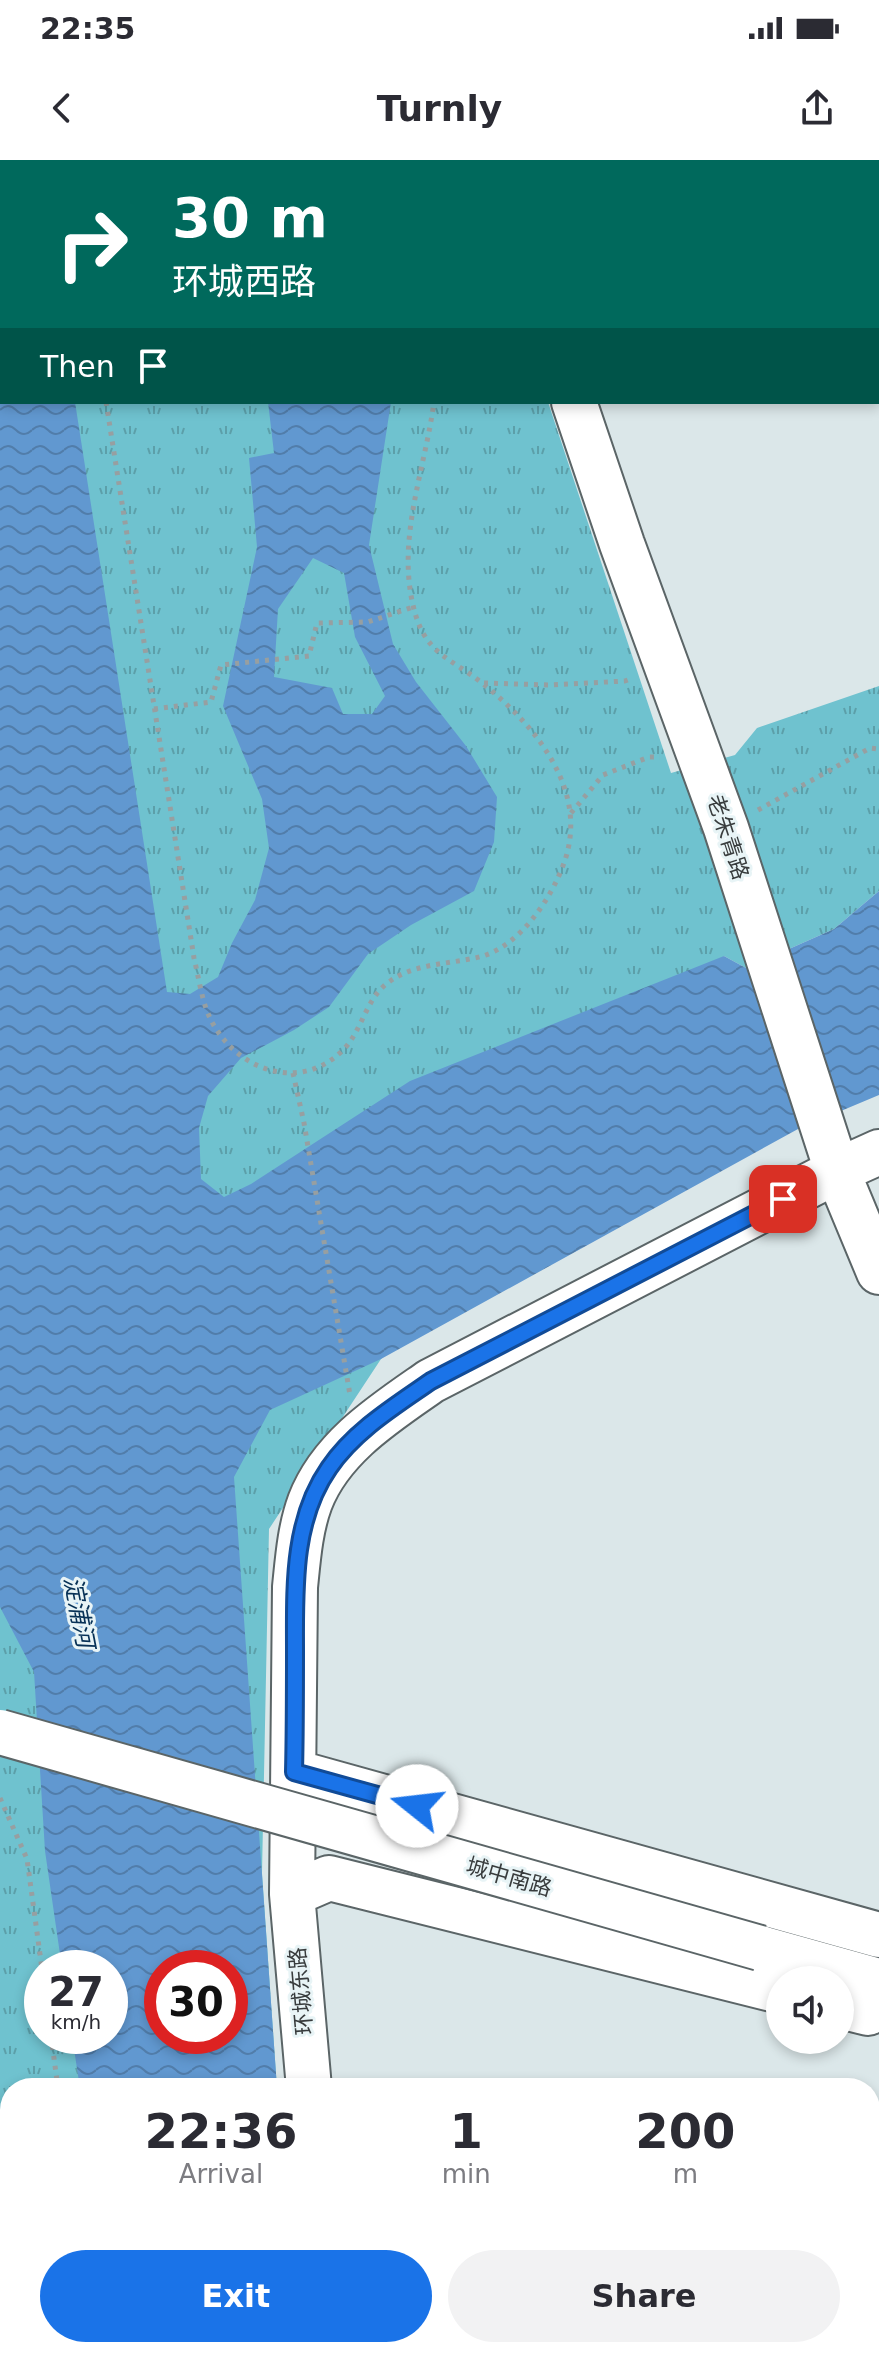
<!DOCTYPE html>
<meta charset="utf-8">
<style>
body{margin:0;font-family:"DejaVu Sans","Noto Sans SC",sans-serif;background:#f2f2f3;color:#2b2b33;height:100vh;display:flex;flex-direction:column;font-size:30px;white-space:nowrap}
*{box-sizing:border-box;margin:0}
p{font-size:26px;color:#7c7c81}
.icon{flex:none;width:44px;height:44px;fill:none;stroke:currentColor;stroke-width:2;stroke-linecap:round;stroke-linejoin:round}
.map{position:relative;flex:1;overflow:hidden}
.sheet{position:absolute;left:0px;top:1918px;width:880px;height:280px;display:flex;flex-direction:column;background:#fff;border-radius:32px 32px 0 0;box-shadow:0 4px 12px #0003}
.sheet>*{flex:none}
.guide{position:absolute;left:0px;top:0px;width:880px;height:244px;box-shadow:0 4px 12px #0003;background:#00695c;color:#fff;overflow:hidden}
.controls{position:absolute;left:766px;top:1806px;display:grid;gap:16px}
.controls a{display:grid;place-items:center;width:88px;height:88px;border-radius:50%;background:#fff;box-shadow:0 4px 12px #0003;font-size:40px}
.speed{position:absolute;left:24px;top:1790px;display:flex;gap:16px;font-size:40px;font-weight:700;text-align:center}
.speed>*{display:grid;place-content:center;width:104px;height:104px;border-radius:50%;background:#fff;box-shadow:0 4px 12px #0003;line-height:1}
.speed small{font-size:20px;font-weight:400}
.speed .limit{border:12px solid #d22;background:#fff;color:#111}
.pin{position:absolute;display:grid;place-items:center;width:68px;height:68px;color:#fff;margin:-34px;border-radius:16px;box-shadow:0 4px 12px #0006}
.me{position:absolute;width:88px;margin:-44px;rotate:286deg;stroke-linejoin:round;filter:drop-shadow(0 0 6px #0008)}
.turn{display:flex;align-items:center;gap:28px;height:168px;padding:0 40px;font-size:36px}
.turn .icon{width:104px;height:104px;stroke-width:2.5}
.turn b{display:block;font-size:56px;line-height:68px}
.then{display:flex;align-items:center;height:76px;padding:0 40px;background:#0003;gap:16px;font-size:30px}
.eta{display:flex;justify-content:space-evenly;align-items:center;height:136px;text-align:center}
.eta b{font-size:48px;font-weight:700;line-height:56px}
.button{display:flex;gap:16px;margin-top:auto;padding:16px 40px}
.button a{flex:1;height:92px;border-radius:48px;background:#1a73e8;color:#fff;font-size:32px;font-weight:700;line-height:92px;text-align:center}
.button a+a{background:#f2f2f3;color:#2b2b33}
.status{display:flex;justify-content:space-between;align-items:center;height:56px;padding:0 40px;background:#fff;direction:ltr}
.status svg{height:22px;fill:currentColor}
header{display:flex;justify-content:space-between;align-items:center;height:104px;padding:0 40px;background:#fff;font-size:36px;font-weight:700}
.map>svg:first-child{display:block}
.park{fill:url(#park-tufts);fill-rule:evenodd}
.water{fill:url(#water-waves);fill-rule:evenodd}
.lines{fill:none;stroke-linecap:round;stroke-linejoin:round}
.minor-casing{stroke:#5b6567;stroke-width:48}
.major-casing{stroke:#5b6567;stroke-width:48}
.path{stroke:#979fa1;stroke-width:5;stroke-dasharray:4 6;stroke-linecap:butt}
.minor{stroke:#fff;stroke-width:44}
.major{stroke:#fff;stroke-width:44}
.major-bridge-casing{stroke:#5b6567;stroke-width:48;stroke-linecap:butt}
.major-bridge{stroke:#fff;stroke-width:44}
.route-casing{stroke:#114b97;stroke-width:20}
.route{stroke:#1a73e8;stroke-width:14}
.labels{text-anchor:middle;dominant-baseline:central;stroke-width:6;stroke-linejoin:round;paint-order:stroke}
.street-label{font-size:22px;fill:#383c3d;stroke:#e8f4f6}
.water-label{font-size:24px;font-style:italic;fill:#073156;stroke:#e8f4f6}
</style>
<div class="status"><b>22:35</b><svg viewBox="0 0 49 12"><path d="M0 12V9h3v3zM5 12V6h3v6zM10 12V3h3v9zM15 12V0h3v12zM26 1h20v11H26zM47 4h2v5h-2z"/></svg></div>
<header><svg class="icon" aria-label="back" viewBox="0 0 24 24"><path d="M15 5l-7 7 7 7"/></svg>Turnly<svg class="icon" aria-label="share" viewBox="0 0 24 24"><path d="M12 15V3M7 8l5-5 5 5M5 13v7h14v-7"/></svg></header>
<div class="map">
<svg width="879" height="2198" viewBox="0 0 879 2198">
<defs>
<pattern id="park-tufts" width="24" height="20" patternUnits="userSpaceOnUse" patternTransform="scale(2)"><rect width="24" height="20" fill="#6fc2cf"/><path d="M3 7l-1-3M5 7V3M7 7l1-3M15 17l-1-3M17 17v-4M19 17l1-3" fill="none" stroke="#5c9fa9"/></pattern>
<pattern id="water-waves" width="16" height="10" patternUnits="userSpaceOnUse" patternTransform="scale(2)"><rect width="16" height="10" fill="#6198d0"/><path d="M0 5q4-4 8 0t8 0" fill="none" stroke="#517daa"/></pattern>
</defs>
<rect width="100%" height="100%" fill="#dbe7e9"/>
<!-- park -->
<path class="park" d="M 0,0 L 487,0 L 488,2 L 2,2 L 2,242 L 548,242 L 671,613 L 735,595 L 757,568 L 879,526 L 879,731 L 834,769 L 746,808 L 724,796 L 381,1199 L 269,1369 L 262,1713 L 277,1928 L 10,1928 L 10,2188 L 301,2188 L 303,2198 L 5,2198 L 0,2155 ZM 42,1808 L 110,1808 L 110,1876 L 42,1876 ZM 162,1808 L 230,1808 L 230,1876 L 162,1876 Z"/>
<!-- water -->
<path class="water" d="M 0,0 L 38,2 L 2,2 L 2,242 L 75,242 L 167,832 L 190,834 L 218,817 L 232,783 L 255,740 L 269,688 L 262,639 L 223,546 L 257,387 L 249,298 L 274,293 L 268,242 L 391,242 L 369,385 L 393,484 L 416,522 L 466,586 L 497,637 L 494,682 L 474,731 L 411,765 L 368,794 L 329,847 L 294,870 L 241,898 L 208,936 L 199,968 L 201,1019 L 224,1037 L 251,1024 L 410,921 L 724,796 L 746,808 L 834,769 L 879,731 L 879,935 L 798,969 L 381,1199 L 270,1250 L 234,1317 L 277,1928 L 80,1928 L 72,1876 L 110,1876 L 110,1808 L 62,1808 L 45,1691 L 34,1512 L 0,1447 ZM 313,398 L 344,413 L 355,477 L 385,536 L 372,554 L 343,554 L 332,528 L 274,517 L 278,449 ZM 162,1808 L 230,1808 L 230,1876 L 162,1876 Z
M 117,2188 L 301,2188 L 303,2198 L 118,2198 Z"/>
<g class="lines">
<defs>
<path id="minor" d="M 513,0 L 513,2
M 574,242 L 622,384 L 726,668 L 837,1011 L 879,1112
M 294,1612 L 879,1775
M 292,1734 L 329,1718 L 780,1831
M 840,1846 L 868,1853 L 879,1847
M 309,1928 L 292,1734 L 295,1427 C 298,1398 300,1369 310,1342 C 331,1287 385,1253 431,1221 L 837,1011 L 879,992
M 870,2122 L 879,2071
M 336,2188 L 337,2198
M 858,2198 L 860,2188"/>
<path id="major" d="M 760,1788 L 879,1821"/>
</defs>
<!-- minor casing -->
<use href="#minor" class="minor-casing"/>
<!-- major casing -->
<use href="#major" class="major-casing"/>
<!-- path -->
<path class="path" d="M 67,0 L 68,2
M 426,0 L 426,2
M 106,242 L 194,798 C 199,818 202,844 212,862 C 238,911 300,932 342,891 C 361,873 365,842 385,825 C 412,802 450,805 483,796 C 521,784 551,739 564,703 C 590,631 536,566 482,523 C 448,496 424,494 413,445 C 397,377 425,309 434,242
M 484,523 L 550,525 L 625,521 L 633,518
M 154,549 L 211,542 L 221,505 L 309,496 L 317,463 L 368,462 L 413,447
M 758,650 L 870,588 L 879,589
M 571,653 L 603,615 L 649,597 L 660,597
M 293,913 L 304,963 L 350,1235
M 0,1638 L 27,1699 L 42,1809
M 51,1876 L 58,1928
M 92,2188 L 94,2198"/>
<!-- minor -->
<use href="#minor" class="minor"/>
<!-- major -->
<use href="#major" class="major"/>
<defs>
<path id="major-bridge" d="M 0,1572 L 760,1788"/>
</defs>
<!-- major-bridge casing -->
<use href="#major-bridge" class="major-bridge-casing"/>
<!-- major-bridge -->
<use href="#major-bridge" class="major-bridge"/>
</g>
<g class="lines">
<defs>
<path id="route" d="M 417,1646 L 294,1612 C 295,1572 295,1531 295,1490 C 295,1429 292,1361 329,1308 C 354,1271 395,1246 431,1221 L 783,1039"/>
</defs>
<!-- route casing -->
<use href="#route" class="route-casing"/>
<!-- route -->
<use href="#route" class="route"/>
</g>
<g class="labels">
<!-- street labels -->
<g class="street-label">
<text transform="translate(728 677) rotate(72)">老朱青路</text>
<text transform="translate(509 1717) rotate(16)">城中南路</text>
<text transform="translate(301 1831) rotate(-95)">环城东路</text>
</g>
<!-- water labels -->
<g class="water-label">
<text transform="translate(79 1452) rotate(79)">淀浦河</text>
</g>
</g>
</svg>
<div class="controls">
<a><svg class="icon" aria-label="sound" viewBox="0 0 24 24"><path d="M4 9h4l5-4v14l-5-4H4zM17 9q2 3 0 6"/></svg></a>
</div>
<div class="speed"><div>27<small>km/h</small></div><div class="limit">30</div></div>
<div class="pin" style="left:783px;top:1039px;background:#d93025"><svg class="icon" aria-label="arrive" viewBox="0 0 24 24"><path d="M6 21V4h12l-3 4 3 4H6"/></svg></div>
<svg class="me" style="left:417px;top:1646px" viewBox="-20 -20 40 40"><circle r="19" fill="#fff"/><path d="M0-13L10 11 0 6-10 11z" fill="#1a73e8"/></svg>
<div class="guide">
<div class="turn"><svg class="icon" aria-label="right" viewBox="0 0 24 24"><path d="M7 20v-9h11M14 6l5 5-5 5"/></svg><div><b>30 m</b>环城西路</div></div>
<div class="then">Then<svg class="icon" aria-label="arrive" viewBox="0 0 24 24"><path d="M6 21V4h12l-3 4 3 4H6"/></svg></div>
</div>
<section class="sheet">
<div class="eta">
<div><b>22:36</b><p>Arrival</p></div>
<div><b>1</b><p>min</p></div>
<div><b>200</b><p>m</p></div>
</div>
<div class="button"><a>Exit</a><a>Share</a></div>
</section>
</div>
